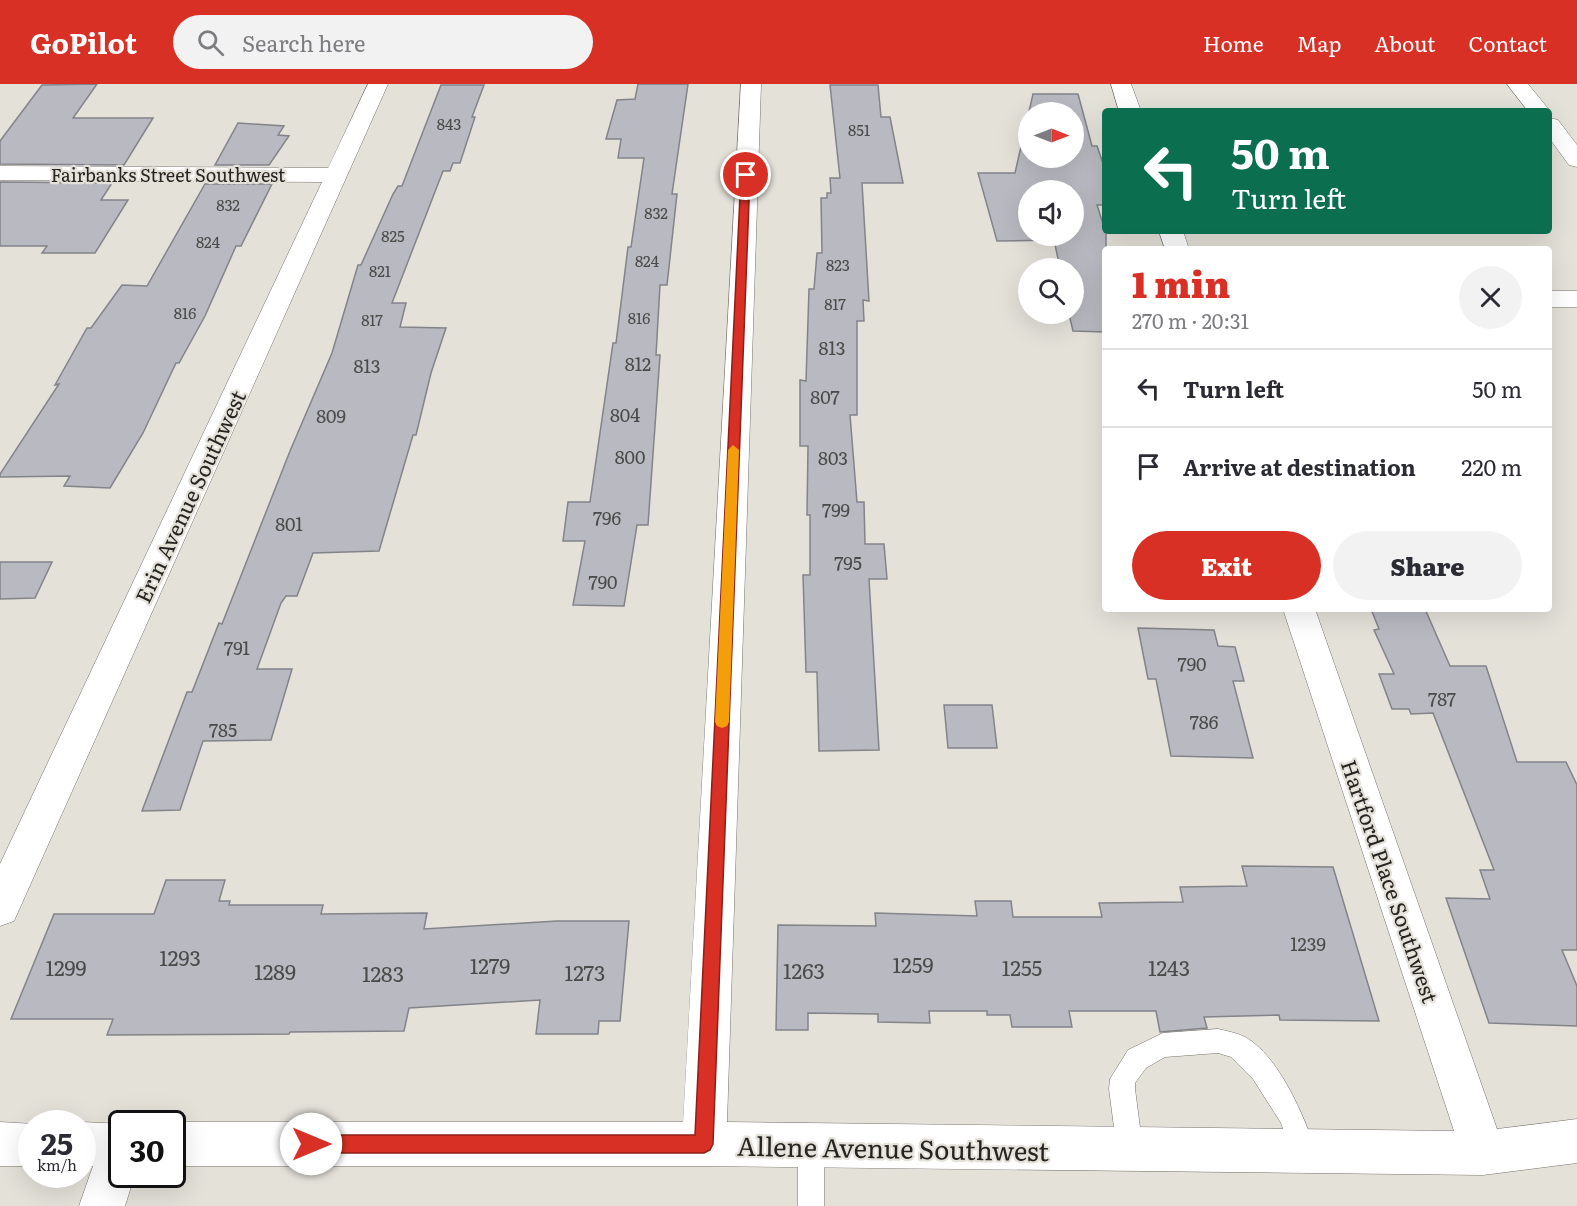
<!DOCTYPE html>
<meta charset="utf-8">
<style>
body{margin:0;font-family:Literata,serif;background:#f2f2f3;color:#2b2b33;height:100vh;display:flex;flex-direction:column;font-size:22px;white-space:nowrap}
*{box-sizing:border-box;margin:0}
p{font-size:20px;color:#7c7c81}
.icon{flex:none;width:33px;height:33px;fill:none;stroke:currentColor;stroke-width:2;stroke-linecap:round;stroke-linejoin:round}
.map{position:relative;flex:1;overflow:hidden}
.side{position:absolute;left:1102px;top:162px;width:450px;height:366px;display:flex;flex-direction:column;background:#fff;border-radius:6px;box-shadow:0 6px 24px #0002}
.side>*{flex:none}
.guide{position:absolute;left:1102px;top:24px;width:450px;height:126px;border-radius:6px;box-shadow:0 6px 24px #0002;background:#0b6e4f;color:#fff;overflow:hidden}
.needle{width:39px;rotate:90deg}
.buttons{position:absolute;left:1018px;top:18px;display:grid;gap:12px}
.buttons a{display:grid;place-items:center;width:66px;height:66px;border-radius:50%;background:#fff;box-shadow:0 6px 24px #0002;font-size:30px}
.speed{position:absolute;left:18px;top:1026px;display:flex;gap:12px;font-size:30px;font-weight:700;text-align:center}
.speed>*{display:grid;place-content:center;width:78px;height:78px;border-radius:50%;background:#fff;box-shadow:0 6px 24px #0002;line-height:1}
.speed small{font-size:15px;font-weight:400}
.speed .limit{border:3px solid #111;border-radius:9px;background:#fff;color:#111}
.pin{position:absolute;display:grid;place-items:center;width:51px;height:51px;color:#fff;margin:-26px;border:3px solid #fff;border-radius:50%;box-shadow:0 2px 6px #0007}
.me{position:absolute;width:66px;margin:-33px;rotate:90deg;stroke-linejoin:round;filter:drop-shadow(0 0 4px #0008)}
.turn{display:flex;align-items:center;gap:21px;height:126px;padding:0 30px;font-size:27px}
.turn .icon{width:78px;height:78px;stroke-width:2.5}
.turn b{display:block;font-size:42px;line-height:51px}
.round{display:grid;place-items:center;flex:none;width:63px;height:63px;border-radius:32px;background:#f2f2f3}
.head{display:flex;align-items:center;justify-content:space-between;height:102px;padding:0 30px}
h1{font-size:36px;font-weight:800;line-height:45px;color:#d93025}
.cta{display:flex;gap:12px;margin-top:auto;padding:12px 30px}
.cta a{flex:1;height:69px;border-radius:36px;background:#d93025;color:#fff;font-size:24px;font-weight:800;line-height:69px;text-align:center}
.cta a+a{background:#f2f2f3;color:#2b2b33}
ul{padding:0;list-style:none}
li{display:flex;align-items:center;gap:18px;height:78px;padding:0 30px;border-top:2px solid #e1e1e2}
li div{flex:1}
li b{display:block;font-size:22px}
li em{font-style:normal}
header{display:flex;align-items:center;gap:36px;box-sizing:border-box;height:84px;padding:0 30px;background:#d93025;color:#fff}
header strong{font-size:28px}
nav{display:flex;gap:33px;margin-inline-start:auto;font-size:21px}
.search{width:420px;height:54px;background:#f2f2f3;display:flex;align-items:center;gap:15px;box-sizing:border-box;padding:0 21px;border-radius:33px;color:#7c7c81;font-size:22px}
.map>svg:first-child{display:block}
.building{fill:#b9bac1;stroke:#83838a;stroke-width:1.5;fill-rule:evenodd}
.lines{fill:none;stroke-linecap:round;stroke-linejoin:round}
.lane-casing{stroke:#76736c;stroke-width:1}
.street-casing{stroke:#76736c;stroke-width:1}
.lane{fill:#fff;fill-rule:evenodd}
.street{fill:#fff;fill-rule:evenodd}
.route{fill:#d93025;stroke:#8d1f18;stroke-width:1.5}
.slow{fill:#f59e0b}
.labels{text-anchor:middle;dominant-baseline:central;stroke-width:4.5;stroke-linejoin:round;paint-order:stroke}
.far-number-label{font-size:15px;fill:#4a4a4a}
.far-street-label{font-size:18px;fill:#252422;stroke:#e4e1d9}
.number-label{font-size:18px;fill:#4a4a4a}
.street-label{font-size:21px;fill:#252422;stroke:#e4e1d9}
.near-number-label{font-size:21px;fill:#4a4a4a}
.near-street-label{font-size:26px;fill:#252422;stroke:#e4e1d9}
</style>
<header>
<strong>GoPilot</strong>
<div class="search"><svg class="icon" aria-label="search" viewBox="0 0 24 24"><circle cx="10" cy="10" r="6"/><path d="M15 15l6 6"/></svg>Search here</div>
<nav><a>Home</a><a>Map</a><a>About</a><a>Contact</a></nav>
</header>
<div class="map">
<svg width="1577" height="1122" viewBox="0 0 1577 1122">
<rect width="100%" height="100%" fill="#e4e1d9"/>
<!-- building -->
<path class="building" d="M 97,0 L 73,34 L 153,34 L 124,81 L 0,80 L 0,57 L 42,1 Z
M 638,0 L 688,0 L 672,110 L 677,110 L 667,201 L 660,201 L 656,271 L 660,271 L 648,441 L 637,441 L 624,522 L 573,521 L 585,457 L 563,457 L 568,418 L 590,418 L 613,259 L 616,259 L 628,163 L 631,163 L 644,74 L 618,74 L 621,55 L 606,55 L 617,16 L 635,15 Z
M 441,1 L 484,1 L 472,33 L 475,33 L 460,79 L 453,79 L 450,87 L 443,87 L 392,219 L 406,219 L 400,243 L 446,244 L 431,289 L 416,351 L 413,351 L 379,467 L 313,469 L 297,512 L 286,512 L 281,519 L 257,585 L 292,585 L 271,656 L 203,657 L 180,726 L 142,727 L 187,608 L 192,608 L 219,539 L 222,540 L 290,367 L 332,269 L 358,181 L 361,181 L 393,110 L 398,102 L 402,102 Z
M 830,1 L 878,1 L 881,33 L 890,33 L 903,99 L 862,99 L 869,217 L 863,216 L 864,237 L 857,237 L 857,331 L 850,331 L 857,418 L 864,418 L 865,460 L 884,460 L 887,495 L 869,495 L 879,666 L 819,667 L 817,588 L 806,588 L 803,491 L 810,491 L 810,431 L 807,431 L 808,362 L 800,362 L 800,296 L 806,297 L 809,205 L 814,205 L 817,169 L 822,169 L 821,114 L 827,114 L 827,109 L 831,109 L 830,94 L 840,94 Z
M 1033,10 L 1078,10 L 1092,62 L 1097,62 L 1106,88 L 1106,121 L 1097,121 L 1106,149 L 1106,248 L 1073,247 L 1069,230 L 1074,230 L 1074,184 L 1060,184 L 1054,156 L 997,157 L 978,89 L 1015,89 ZM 1029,28 L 1074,28 L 1074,74 L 1029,74 ZM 1029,106 L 1074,106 L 1074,152 L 1029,152 Z
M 238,39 L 284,42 L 278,51 L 289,52 L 269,81 L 215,81 Z
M 0,98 L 112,99 L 101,116 L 128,116 L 95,169 L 42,169 L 47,162 L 0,162 Z
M 205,100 L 272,100 L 241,162 L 236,162 L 205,232 L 179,279 L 176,279 L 143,349 L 110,404 L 64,402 L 70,392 L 0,393 L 0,390 L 59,300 L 55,301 L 87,244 L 91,244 L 122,201 L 147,202 Z
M 0,478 L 52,478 L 35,514 L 0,515 Z
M 1371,525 L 1425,525 L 1450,582 L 1486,582 L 1517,678 L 1566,678 L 1577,701 L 1577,866 L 1562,866 L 1577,902 L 1577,942 L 1489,939 L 1446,814 L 1490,815 L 1480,786 L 1494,786 L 1433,629 L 1411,630 L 1409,625 L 1392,625 L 1379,590 L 1394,590 L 1374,546 L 1379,545 Z
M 1138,544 L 1214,546 L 1218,562 L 1235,563 L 1244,597 L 1233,597 L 1253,674 L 1171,672 L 1156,595 L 1148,595 Z
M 944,621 L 992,621 L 997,664 L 948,664 Z
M 1242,782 L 1333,783 L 1379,937 L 1280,936 L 1279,931 L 1204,933 L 1207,944 L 1160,948 L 1156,927 L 1069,927 L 1072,943 L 1012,943 L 1010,931 L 987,931 L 987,927 L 929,927 L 930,939 L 878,938 L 878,930 L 808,929 L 808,946 L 776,946 L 778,841 L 876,842 L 875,829 L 977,832 L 975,817 L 1011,817 L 1013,833 L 1102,833 L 1099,819 L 1183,818 L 1180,803 L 1247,802 Z
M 166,796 L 225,796 L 219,817 L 230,817 L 229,821 L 323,821 L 321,830 L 427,829 L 424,845 L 557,837 L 629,837 L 620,937 L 599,937 L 598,950 L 536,950 L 540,916 L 409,924 L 404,947 L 290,948 L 289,950 L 107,951 L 113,935 L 11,935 L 54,830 L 154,830 Z"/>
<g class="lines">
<defs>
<path id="lane" d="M 1218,945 C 1227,947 1237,949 1245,953 C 1279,972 1304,1032 1316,1067 L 1312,1076 L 1303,1080 L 1294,1076 L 1281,1039 L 1253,995 L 1231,973 L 1218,969 L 1165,973 L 1146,984 L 1135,999 L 1135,1005 L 1143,1066 L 1139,1075 L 1130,1079 L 1121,1075 L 1117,1066 L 1109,1005 L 1110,995 L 1128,966 L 1163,949 Z
M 811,1049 L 820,1053 L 824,1062 L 824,1122 L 798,1122 L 798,1062 L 802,1053 Z"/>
<path id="street" d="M 368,0 L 388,0 L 14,837 L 0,842 L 0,780 L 322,98 L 0,96 L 0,82 L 328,84 Z
M 741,0 L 761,0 L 727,1038 L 1454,1047 L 1283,525 L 1315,525 L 1497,1045 L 1577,1035 L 1577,1079 L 1483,1091 L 704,1082 L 172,1082 L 172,1040 L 169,1040 L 172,1038 L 683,1038 Z
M 1111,0 L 1131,0 L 1141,27 L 1119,27 Z
M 1507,0 L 1528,0 L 1550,27 L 1528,27 Z
M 1550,34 L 1558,36 L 1577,61 L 1577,83 L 1569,81 L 1550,55 Z
M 1159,147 L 1183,147 L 1189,165 L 1165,165 Z
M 1550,207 L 1577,207 L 1577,223 L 1550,223 Z
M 0,1038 L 35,1040 L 32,1040 L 32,1082 L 0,1082 Z
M 82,1038 L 125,1040 L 122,1040 L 122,1090 L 135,1090 L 125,1122 L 79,1122 L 93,1082 L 82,1082 L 82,1040 L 79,1040 Z"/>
</defs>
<!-- lane casing -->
<use href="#lane" class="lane-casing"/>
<!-- street casing -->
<use href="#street" class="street-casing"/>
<!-- lane -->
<use href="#lane" class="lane"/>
<!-- street -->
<use href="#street" class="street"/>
</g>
<!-- route -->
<path class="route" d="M 746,88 L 750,91 L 713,1060 L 710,1066 L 704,1069 L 311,1069 L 305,1066 L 302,1060 L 305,1054 L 311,1051 L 695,1051 L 741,91 Z"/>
<!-- slow -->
<path class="slow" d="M 733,361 L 739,366 L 729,638 L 727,642 L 722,644 L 717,642 L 715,638 L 728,366 Z"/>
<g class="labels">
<!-- far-number labels -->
<g class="far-number-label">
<text x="449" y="39">843</text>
<text x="859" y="45">851</text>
<text x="228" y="120">832</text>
<text x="656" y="128">832</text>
<text x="393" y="151">825</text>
<text x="208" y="157">824</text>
<text x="647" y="176">824</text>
<text x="838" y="180">823</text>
<text x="380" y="186">821</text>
<text x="835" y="219">817</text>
<text x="185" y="228">816</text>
<text x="639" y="233">816</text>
<text x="372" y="235">817</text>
</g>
<!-- far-street labels -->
<g class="far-street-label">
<text x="168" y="90">Fairbanks Street Southwest</text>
</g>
<!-- number labels -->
<g class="number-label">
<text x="832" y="263">813</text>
<text x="638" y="279">812</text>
<text x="367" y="281">813</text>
<text x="825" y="312">807</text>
<text x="625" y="330">804</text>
<text x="331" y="331">809</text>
<text x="630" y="372">800</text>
<text x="833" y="373">803</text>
<text x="836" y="425">799</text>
<text x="607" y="433">796</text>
<text x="289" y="439">801</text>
<text x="848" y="478">795</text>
<text x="603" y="497">790</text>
<text x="237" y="563">791</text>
<text x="1192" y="579">790</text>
<text x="1442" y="614">787</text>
<text x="1204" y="637">786</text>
<text x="223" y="645">785</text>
<text x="1308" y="859">1239</text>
</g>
<!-- street labels -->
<g class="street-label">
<text transform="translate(189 412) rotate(-65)">Erin Avenue Southwest</text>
<text transform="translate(1391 797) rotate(71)">Hartford Place Southwest</text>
</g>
<!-- near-number labels -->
<g class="near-number-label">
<text x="180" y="872">1293</text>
<text x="913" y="879">1259</text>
<text x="490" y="880">1279</text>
<text x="66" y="882">1299</text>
<text x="1022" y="882">1255</text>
<text x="1169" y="882">1243</text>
<text x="804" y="885">1263</text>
<text x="275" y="886">1289</text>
<text x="585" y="887">1273</text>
<text x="383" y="888">1283</text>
</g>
<!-- near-street labels -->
<g class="near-street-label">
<text transform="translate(893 1063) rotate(1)">Allene Avenue Southwest</text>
</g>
</g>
</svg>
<div class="buttons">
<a><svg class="needle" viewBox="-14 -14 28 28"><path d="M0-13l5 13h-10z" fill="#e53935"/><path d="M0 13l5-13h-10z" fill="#7c7c81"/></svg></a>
<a><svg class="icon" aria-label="sound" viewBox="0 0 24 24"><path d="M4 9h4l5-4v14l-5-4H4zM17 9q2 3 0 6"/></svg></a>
<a><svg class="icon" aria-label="search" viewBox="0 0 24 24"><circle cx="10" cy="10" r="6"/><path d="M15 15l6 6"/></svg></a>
</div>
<div class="speed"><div>25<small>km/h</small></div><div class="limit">30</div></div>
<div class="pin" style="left:746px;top:91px;background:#d93025"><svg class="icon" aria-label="arrive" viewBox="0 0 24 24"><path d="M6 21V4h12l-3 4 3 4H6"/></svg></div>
<svg class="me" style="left:311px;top:1060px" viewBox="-20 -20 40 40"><circle r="19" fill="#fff"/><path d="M0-13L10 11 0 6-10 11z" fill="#d93025"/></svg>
<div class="guide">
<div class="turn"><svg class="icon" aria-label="left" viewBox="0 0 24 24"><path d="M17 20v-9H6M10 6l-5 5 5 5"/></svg><div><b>50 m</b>Turn left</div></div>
</div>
<section class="side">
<div class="head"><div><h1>1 min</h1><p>270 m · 20:31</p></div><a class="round"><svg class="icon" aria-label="close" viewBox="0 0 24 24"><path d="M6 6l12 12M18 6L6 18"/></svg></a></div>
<ul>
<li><svg class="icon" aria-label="left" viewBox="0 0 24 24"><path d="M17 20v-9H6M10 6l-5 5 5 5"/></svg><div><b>Turn left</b></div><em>50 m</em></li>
<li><svg class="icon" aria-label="arrive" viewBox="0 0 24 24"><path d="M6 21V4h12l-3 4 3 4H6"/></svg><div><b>Arrive at destination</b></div><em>220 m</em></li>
</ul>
<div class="cta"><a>Exit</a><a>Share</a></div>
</section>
</div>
